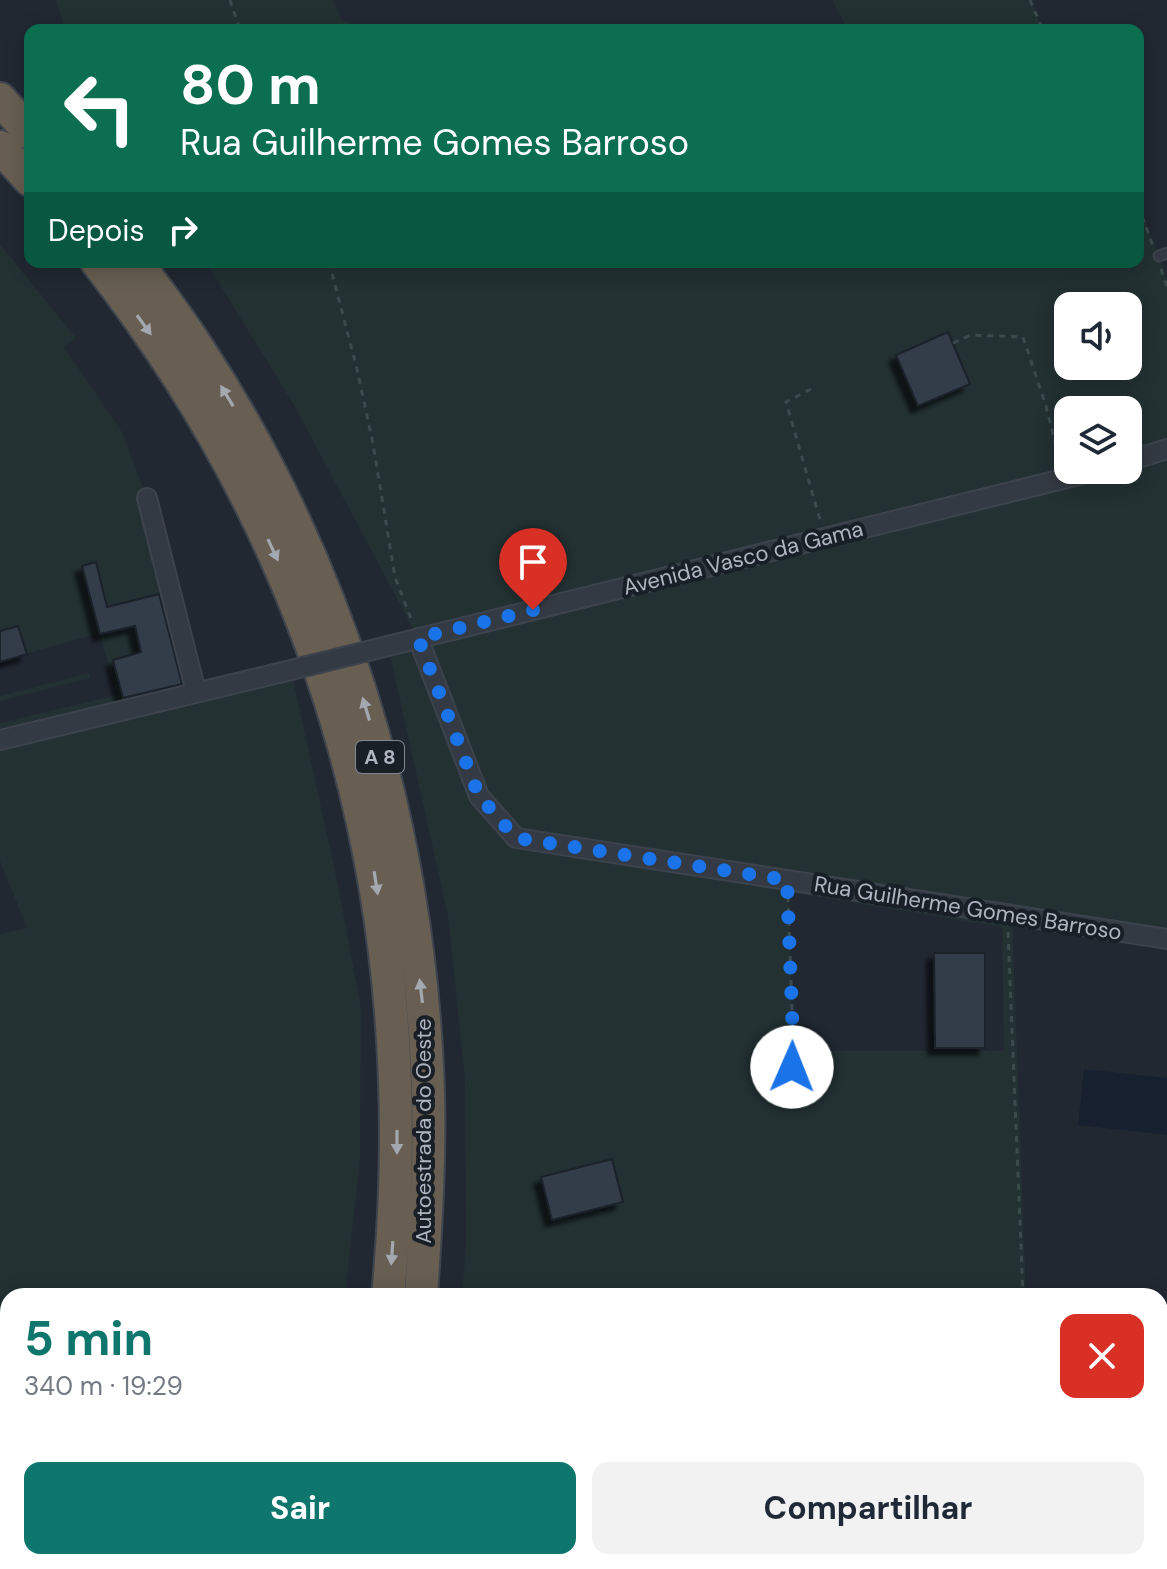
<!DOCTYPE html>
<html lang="pt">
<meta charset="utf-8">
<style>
body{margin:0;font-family:"DM Sans",sans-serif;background:#f2f2f3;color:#1f2937;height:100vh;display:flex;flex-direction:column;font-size:30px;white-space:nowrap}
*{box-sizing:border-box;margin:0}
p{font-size:26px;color:#747a83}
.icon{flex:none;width:44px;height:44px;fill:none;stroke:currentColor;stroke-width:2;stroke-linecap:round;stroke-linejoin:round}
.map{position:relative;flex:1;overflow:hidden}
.details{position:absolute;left:0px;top:1288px;width:1168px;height:282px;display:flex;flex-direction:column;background:#fff;border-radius:24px 24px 0 0;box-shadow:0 4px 20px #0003}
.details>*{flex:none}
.top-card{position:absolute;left:24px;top:24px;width:1120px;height:244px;border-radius:16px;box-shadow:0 4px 20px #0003;background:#0b6e4f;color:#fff;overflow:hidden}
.fabs{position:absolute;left:1054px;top:292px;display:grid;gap:16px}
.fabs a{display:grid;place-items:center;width:88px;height:88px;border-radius:16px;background:#fff;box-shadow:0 4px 20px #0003;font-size:40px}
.pin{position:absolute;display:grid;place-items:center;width:68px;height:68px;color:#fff;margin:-82px -34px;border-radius:50% 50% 50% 0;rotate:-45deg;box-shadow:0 0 8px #0007}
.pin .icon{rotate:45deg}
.me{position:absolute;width:88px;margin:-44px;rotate:1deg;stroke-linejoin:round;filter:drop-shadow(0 0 6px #0008)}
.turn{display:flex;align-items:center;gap:28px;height:168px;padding:0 24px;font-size:36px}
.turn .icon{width:104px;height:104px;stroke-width:2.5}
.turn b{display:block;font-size:56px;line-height:68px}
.then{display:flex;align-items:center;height:76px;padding:0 24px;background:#0003;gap:16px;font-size:30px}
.round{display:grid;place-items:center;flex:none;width:84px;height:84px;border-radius:16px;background:#f2f2f3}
.summary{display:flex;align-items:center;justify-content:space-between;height:136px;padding:0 24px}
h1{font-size:48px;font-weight:700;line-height:60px;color:#0f766e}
.primary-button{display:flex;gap:16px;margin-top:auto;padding:16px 24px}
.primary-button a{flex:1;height:92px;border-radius:16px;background:#0f766e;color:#fff;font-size:32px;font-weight:700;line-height:92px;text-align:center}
.primary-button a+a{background:#f2f2f3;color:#1f2937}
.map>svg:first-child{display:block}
.green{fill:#233133;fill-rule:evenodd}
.water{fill:#16202e}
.building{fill:#333c49;stroke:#1b212a;stroke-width:2;filter:url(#shadow)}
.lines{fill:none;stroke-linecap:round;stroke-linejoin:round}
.lane-casing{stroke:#3d434d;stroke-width:13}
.street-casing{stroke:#3d434d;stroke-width:22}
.highway-casing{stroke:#3e454e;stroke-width:36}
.path{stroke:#3b4b4c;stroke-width:3;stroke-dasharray:6 6;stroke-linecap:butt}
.lane{stroke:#343a43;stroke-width:9}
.street{stroke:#343a43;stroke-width:18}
.highway{stroke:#685f52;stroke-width:32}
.street-bridge-casing{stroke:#3d434d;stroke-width:22;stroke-linecap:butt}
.street-bridge{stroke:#343a43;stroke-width:18}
.oneway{fill:#a4a8b0}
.route{stroke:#1a73e8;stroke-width:14;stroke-dasharray:0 25.2}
.labels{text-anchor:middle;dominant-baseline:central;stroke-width:8;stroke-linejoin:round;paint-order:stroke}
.shield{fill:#191f27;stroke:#818892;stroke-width:2}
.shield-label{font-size:20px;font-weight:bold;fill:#aeb5c0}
.street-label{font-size:22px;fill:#aeb5c0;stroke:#191f27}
</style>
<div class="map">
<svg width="1167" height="1569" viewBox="0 0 1167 1569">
<defs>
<filter id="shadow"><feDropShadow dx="-7" dy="7" stdDeviation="2" flood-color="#0009"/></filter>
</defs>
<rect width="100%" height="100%" fill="#212832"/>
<!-- green -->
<path class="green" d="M 56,0 L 333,0 L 341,19 L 361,30 L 65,30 Z
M 832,0 L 1030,0 L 1043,30 L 848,30 Z
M 1138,205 L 1159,256 L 1167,279 L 1167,939 L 1012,915 L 1026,1296 L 462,1296 L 466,1245 L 465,1080 L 448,916 L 388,646 L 418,638 L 294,405 L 206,262 L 1138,262 ZM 1068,306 L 1128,306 L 1128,366 L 1068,366 ZM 1068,410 L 1128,410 L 1128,470 L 1068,470 ZM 788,892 L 1002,927 L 1004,1051 L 793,1051 Z
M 0,244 L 76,338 L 64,347 L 122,432 L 147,498 L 170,591 L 107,607 L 96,562 L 82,566 L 100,633 L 0,661 Z
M 135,626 L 155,703 L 291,670 L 338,885 L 361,1009 L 360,1160 L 345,1296 L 8,1296 L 8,1562 L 313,1562 L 312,1569 L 0,1569 L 0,934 L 27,928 L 0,861 L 0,723 L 117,695 L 100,634 Z
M 89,673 L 90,678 L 0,701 L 0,696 Z
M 436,1562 L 1045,1562 L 1046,1569 L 436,1569 Z"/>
<!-- water -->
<path class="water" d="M 1084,1069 L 1167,1078 L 1167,1135 L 1078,1125 Z"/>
<!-- building -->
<path class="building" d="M 948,332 L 970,384 L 918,406 L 896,355 Z
M 96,562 L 107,607 L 159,594 L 182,684 L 123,698 L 113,660 L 141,652 L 135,626 L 100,634 L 82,566 Z
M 18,626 L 27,654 L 0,662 L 0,631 Z
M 934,953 L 985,953 L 985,1048 L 935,1048 Z
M 612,1159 L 623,1202 L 552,1220 L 541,1177 Z"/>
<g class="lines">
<defs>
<path id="lane" d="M 1159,256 L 1167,253"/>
<path id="street" d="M 1128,461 L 1167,449
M 147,498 L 196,692
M 418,638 L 479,796 L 516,838 L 1167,939
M 388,646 L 1099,470
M 0,740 L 291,670"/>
<path id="highway" d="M 0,99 L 30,133
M 0,147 L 30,180
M 97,262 C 333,564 425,916 388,1296
M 136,262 C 158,291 180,320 199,350 C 338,562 415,814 427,1067 C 431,1143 426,1220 421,1296
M 346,1569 L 347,1562
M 393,1569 L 394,1562"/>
</defs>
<!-- lane casing -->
<use href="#lane" class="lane-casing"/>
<!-- street casing -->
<use href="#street" class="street-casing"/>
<!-- highway casing -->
<use href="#highway" class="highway-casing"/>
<!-- path -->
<path class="path" d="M 230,0 L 240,30
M 1030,0 L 1043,30
M 1138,205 L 1153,246
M 329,262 L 357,369 L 373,444 L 395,577 L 413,624
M 1161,269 L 1167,287
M 953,343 L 971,335 L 1023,337 L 1046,406 L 1060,463
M 811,389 L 786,402 L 821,523
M 788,896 L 793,1038 L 790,1106
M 1008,932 L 1023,1296
M 0,1489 L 8,1506
M 36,1562 L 40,1569
M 779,1562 L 780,1569
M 1045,1562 L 1046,1569"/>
<!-- lane -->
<use href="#lane" class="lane"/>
<!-- street -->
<use href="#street" class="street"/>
<!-- highway -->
<use href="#highway" class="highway"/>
<defs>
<path id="street-bridge" d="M 291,670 L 388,646"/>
</defs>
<!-- street-bridge casing -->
<use href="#street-bridge" class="street-bridge-casing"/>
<!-- street-bridge -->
<use href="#street-bridge" class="street-bridge"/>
</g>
<!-- one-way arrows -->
<defs><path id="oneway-solid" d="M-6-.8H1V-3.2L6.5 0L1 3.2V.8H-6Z" transform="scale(2)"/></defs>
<g class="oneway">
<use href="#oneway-solid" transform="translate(144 325) rotate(54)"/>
<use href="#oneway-solid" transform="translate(227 396) rotate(-121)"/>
<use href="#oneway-solid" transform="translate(273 550) rotate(65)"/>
<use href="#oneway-solid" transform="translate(366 709) rotate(-107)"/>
<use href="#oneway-solid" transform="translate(376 883) rotate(81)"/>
<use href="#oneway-solid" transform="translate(421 991) rotate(-97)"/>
<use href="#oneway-solid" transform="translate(397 1142) rotate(90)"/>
<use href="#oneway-solid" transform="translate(392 1253) rotate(94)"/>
</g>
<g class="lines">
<!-- route -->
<path class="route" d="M 533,610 L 418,638 L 479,796 L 516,838 L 787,880 L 793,1038 L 792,1067"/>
</g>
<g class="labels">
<!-- shield labels -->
<rect class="shield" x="356" y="741" width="48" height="32" rx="6"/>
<g class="shield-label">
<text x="380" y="757">A 8</text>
</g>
<!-- street labels -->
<g class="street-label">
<text transform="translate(743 558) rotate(-14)">Avenida Vasco da Gama</text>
<text transform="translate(968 908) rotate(9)">Rua Guilherme Gomes Barroso</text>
<text transform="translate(423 1131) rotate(-90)">Autoestrada do Oeste</text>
</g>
</g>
</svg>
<div class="fabs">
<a><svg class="icon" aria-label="sound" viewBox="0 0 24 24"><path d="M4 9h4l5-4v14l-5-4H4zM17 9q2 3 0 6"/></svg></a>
<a><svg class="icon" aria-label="layers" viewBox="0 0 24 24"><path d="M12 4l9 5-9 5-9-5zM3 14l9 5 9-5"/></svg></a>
</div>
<div class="pin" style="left:533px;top:610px;background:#d93025"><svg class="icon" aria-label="arrive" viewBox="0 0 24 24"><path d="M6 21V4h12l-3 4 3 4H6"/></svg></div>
<svg class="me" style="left:792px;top:1067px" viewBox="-20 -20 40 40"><circle r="19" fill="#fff"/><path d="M0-13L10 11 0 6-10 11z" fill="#1a73e8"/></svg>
<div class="top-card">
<div class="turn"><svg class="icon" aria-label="left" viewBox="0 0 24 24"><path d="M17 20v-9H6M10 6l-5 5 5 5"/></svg><div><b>80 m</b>Rua Guilherme Gomes Barroso</div></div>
<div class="then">Depois<svg class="icon" aria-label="right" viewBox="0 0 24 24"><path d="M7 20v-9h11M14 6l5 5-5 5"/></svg></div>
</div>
<section class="details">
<div class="summary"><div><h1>5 min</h1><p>340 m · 19:29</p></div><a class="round" style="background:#d93025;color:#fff"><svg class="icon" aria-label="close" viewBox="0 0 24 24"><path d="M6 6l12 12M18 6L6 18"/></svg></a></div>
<div class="primary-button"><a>Sair</a><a>Compartilhar</a></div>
</section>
</div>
